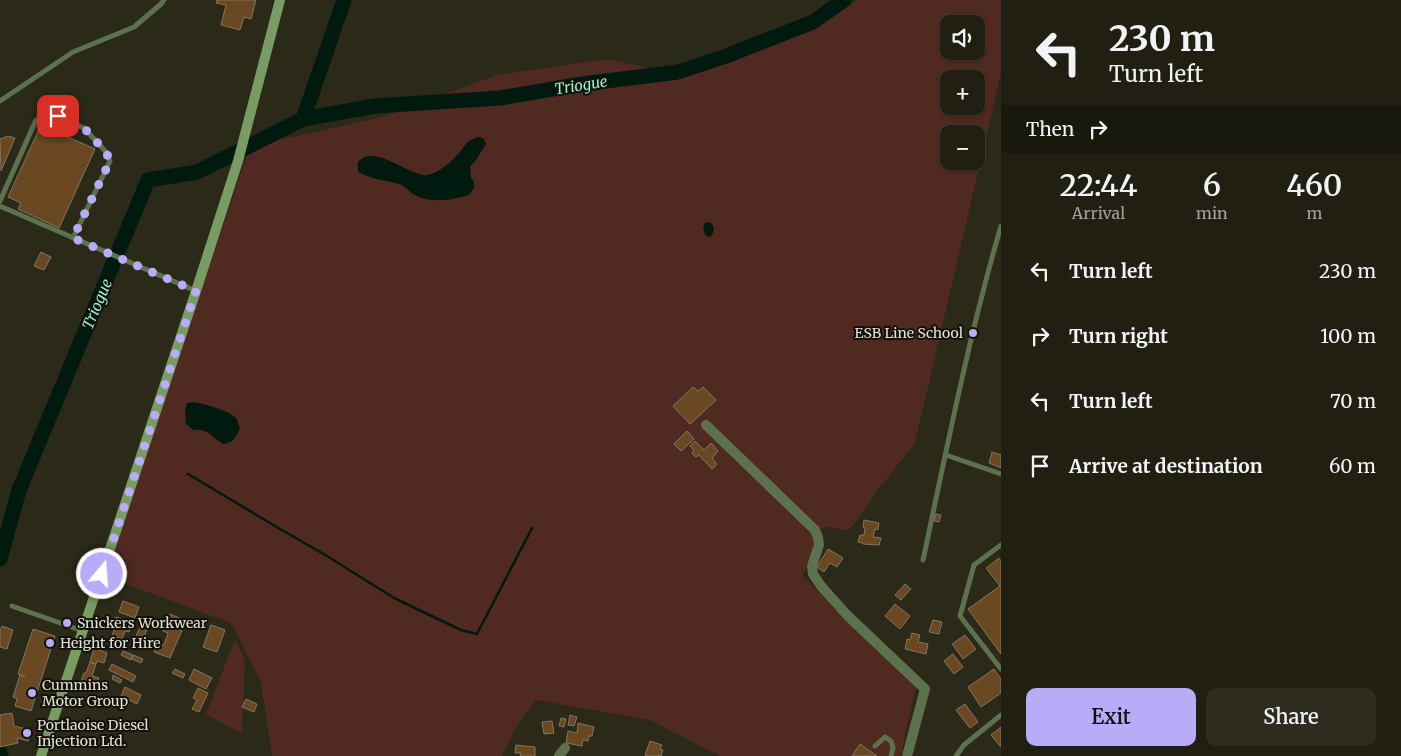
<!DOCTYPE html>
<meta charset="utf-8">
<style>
body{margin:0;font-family:Merriweather,serif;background:#2d2c1f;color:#f1f3f6;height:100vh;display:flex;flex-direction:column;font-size:19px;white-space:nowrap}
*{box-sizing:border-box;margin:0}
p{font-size:16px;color:#a2a29f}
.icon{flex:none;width:28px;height:28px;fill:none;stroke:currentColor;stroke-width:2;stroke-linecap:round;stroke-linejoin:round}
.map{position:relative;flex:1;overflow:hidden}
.panel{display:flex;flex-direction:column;background:#201f11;width:400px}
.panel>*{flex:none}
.banner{background:#201f11;color:#f1f3f6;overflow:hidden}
.buttons{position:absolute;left:940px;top:15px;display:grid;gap:10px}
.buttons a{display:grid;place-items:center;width:45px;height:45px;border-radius:10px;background:#201f11;box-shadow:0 1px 4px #0004,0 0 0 1px #3d3d31;font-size:25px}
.pin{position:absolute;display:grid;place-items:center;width:42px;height:42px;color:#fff;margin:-21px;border-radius:10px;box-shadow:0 2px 8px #0006}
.me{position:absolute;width:55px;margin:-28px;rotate:18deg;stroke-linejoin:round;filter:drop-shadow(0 0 4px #0008)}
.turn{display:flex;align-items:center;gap:18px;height:105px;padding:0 25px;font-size:22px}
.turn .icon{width:65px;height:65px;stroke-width:2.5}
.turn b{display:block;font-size:35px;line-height:42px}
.then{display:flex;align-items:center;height:48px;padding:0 25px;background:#0003;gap:10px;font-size:19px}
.eta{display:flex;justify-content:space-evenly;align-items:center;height:85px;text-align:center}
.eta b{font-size:30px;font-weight:600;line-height:35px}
.cta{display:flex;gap:10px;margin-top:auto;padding:10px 25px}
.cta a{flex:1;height:58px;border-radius:10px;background:#b8abf7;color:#111;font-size:20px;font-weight:600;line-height:58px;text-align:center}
.cta a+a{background:#2d2c1f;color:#f1f3f6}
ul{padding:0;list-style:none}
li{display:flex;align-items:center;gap:15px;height:65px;padding:0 25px}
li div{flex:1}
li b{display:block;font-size:19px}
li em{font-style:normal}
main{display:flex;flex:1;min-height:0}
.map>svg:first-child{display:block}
.green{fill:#502921;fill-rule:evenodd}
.water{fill:#001a10}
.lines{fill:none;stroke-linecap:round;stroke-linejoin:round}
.stream{stroke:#001a10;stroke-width:2.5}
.river{stroke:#001a10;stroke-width:15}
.building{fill:#6a4822;stroke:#847465}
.service{stroke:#5c724f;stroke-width:5}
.minor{stroke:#5c724f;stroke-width:10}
.secondary{stroke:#799c64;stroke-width:10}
.route{stroke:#b8abf7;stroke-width:9;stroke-dasharray:0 16.2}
.poi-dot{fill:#b8abf7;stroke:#12110a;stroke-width:2}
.labels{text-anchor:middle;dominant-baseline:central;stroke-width:4;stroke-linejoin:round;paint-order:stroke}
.poi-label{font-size:14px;fill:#e3e1d6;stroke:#12110a;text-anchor:start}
.water-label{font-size:15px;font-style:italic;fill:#97f2d0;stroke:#12110a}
</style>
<main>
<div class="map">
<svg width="1001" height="756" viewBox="0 0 1001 756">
<rect width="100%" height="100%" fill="#2b2917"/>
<!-- green -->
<path class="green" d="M 858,0 L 1001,0 L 1001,73 L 915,443 L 875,494 L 861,515 L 850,529 L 846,530 L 826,527 L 821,529 L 813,536 C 815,551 808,562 803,576 L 916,688 L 907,725 L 901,756 L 720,756 L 650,720 L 536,700 L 515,729 L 502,756 L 272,756 L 261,683 L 231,623 L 104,576 L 250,146 L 378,118 L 497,75 L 607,59 L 678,74 L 817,26 ZM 949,24 L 976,24 L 976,51 L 949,51 ZM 949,79 L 976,79 L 976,106 L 949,106 ZM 949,134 L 976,134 L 976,161 L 949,161 Z
M 235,639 L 245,660 L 242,734 L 206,714 Z"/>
<!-- water -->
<path class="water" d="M 479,137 L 484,139 L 486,144 L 476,160 L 470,167 L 471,178 L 474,182 L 474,188 L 469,195 C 451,200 432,204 415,195 C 409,192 406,186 399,184 C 384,180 371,179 358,172 L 358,162 C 360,160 362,158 365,157 C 379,152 402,168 416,173 C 420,174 424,176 427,175 C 439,173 451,162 459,153 C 466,145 466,140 479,137 Z
M 706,222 C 715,222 716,231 710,237 L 705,235 L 703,226 Z
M 195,402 C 206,405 226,409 235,417 C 238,420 238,425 240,429 C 235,437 234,443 223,444 C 212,437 208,428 193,430 L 186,424 L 185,411 L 187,403 Z"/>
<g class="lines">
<!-- stream -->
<path class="stream" d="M 188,474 L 275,526 L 327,556 L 394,598 L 461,630 L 477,634 L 532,528"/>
<!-- river -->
<path class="river" d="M 303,119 L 344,0
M 0,559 L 19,490 L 148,180 L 197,172 L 303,119 L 375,106 L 500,98 L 582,84 L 678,72 L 726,56 L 813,22 L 844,0
M 0,753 L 1,756"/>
</g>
<!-- building -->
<path class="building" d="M 217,0 L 256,0 L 251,19 L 244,17 L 240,30 L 221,25 L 226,5 L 216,3 Z
M 41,125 L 95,149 L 59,228 L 18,209 L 21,203 L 8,197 Z
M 8,136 L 15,138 L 1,171 L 0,139 Z
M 41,252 L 51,257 L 44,270 L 34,266 Z
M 693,387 L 698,391 L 703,387 L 716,400 L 690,424 L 673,406 Z
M 687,431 L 694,439 L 681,451 L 674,444 Z
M 695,441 L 704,450 L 711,443 L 718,451 L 712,458 L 717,464 L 712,469 L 699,455 L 696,457 L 692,453 L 694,450 L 690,446 Z
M 992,452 L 1001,455 L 1001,468 L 989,463 Z
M 936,514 L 941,515 L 939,522 L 934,521 Z
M 864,520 L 879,523 L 878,530 L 875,529 L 873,537 L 881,538 L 879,545 L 863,544 L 863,543 L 858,542 L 860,535 L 864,535 L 865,528 L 863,527 Z
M 828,549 L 843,558 L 837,567 L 830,563 L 824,572 L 817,567 Z
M 999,558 L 1001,561 L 1001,654 L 968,609 L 1000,586 L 986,568 Z
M 905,584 L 911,589 L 901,600 L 895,595 Z
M 123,601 L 139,607 L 135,618 L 119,612 Z
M 895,604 L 910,616 L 900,629 L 885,616 Z
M 170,614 L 186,621 L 170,658 L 154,652 L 158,643 L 164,645 L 168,633 L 163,631 Z
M 116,617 L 129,621 L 127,625 L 131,628 L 129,632 L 125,631 L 122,639 L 112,636 L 116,624 L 113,623 Z
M 933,620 L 942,622 L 939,634 L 929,632 Z
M 141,625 L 148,628 L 143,639 L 147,641 L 144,647 L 133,643 Z
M 211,625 L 225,630 L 217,652 L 203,647 Z
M 2,626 L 13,630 L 7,649 L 0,647 L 0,631 Z
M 33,629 L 55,636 L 31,711 L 15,706 L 17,699 L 13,697 L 20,675 L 25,677 L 18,674 Z
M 912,633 L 920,635 L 918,642 L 928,644 L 926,654 L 905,649 L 907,639 L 910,640 Z
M 965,635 L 976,649 L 963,659 L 952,644 Z
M 94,648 L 107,653 L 104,663 L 97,661 L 96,664 L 90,662 Z
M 123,651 L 133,655 L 131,660 L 121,655 Z
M 953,654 L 963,667 L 954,674 L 944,661 Z
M 133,655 L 143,659 L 141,663 L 132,659 Z
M 90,662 L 96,664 L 92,676 L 99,678 L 96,686 L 81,681 L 84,673 L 86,673 Z
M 112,664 L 136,676 L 133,682 L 109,670 Z
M 175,669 L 185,674 L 183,678 L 172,673 Z
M 194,669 L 212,678 L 206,689 L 189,680 Z
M 994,669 L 1001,679 L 1001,693 L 981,707 L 968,687 Z
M 113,675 L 122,680 L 120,683 L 112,679 Z
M 125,687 L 141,695 L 137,704 L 121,696 Z
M 198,688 L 208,693 L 199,712 L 192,709 L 197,700 L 193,698 Z
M 246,699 L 257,704 L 254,712 L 242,707 Z
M 965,704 L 978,722 L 970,728 L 956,710 Z
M 12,713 L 14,726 L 31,730 L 28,741 L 17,738 L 18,743 L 0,747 L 0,715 Z
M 570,715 L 577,717 L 574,726 L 568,725 Z
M 561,718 L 566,719 L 564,727 L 559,726 Z
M 552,721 L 554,733 L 544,734 L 542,722 Z
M 578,723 L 594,727 L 592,736 L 589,736 L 588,741 L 583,740 L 582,746 L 566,743 L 568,731 L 577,733 Z
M 1001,727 L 1001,747 L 991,735 Z
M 650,741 L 662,745 L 660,749 L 663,750 L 661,756 L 658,755 L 658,756 L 648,756 L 645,755 Z
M 860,744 L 877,756 L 852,756 Z
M 516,745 L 535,747 L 535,756 L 520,756 L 521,753 L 515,753 Z"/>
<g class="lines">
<!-- service -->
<path class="service" d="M 0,101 L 73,52 L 134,27 L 161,4 L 164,0
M 0,201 L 36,120 L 58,116 L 84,128 L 106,152 L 110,161 L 73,238
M 0,206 L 196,291
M 946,455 L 1001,474
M 1001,545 L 974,565 L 960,616 L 1001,669
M 923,560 C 947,448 969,335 1001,226
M 12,606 L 83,631
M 875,746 L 885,737 L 891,741 L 893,748 L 891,756
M 956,756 L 964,745 L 1001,715"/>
<!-- minor -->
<path class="minor" d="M 706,425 L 815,530 L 818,537 L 819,545 L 812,566 L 813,574 L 821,586 L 848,616 L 925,689 L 907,756
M 559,756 L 565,748"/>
<!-- secondary -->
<path class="secondary" d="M 41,756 L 196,291 L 238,161 L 280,0"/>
</g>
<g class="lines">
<!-- route -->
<path class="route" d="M 58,116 L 84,128 L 106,152 L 110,161 L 73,238 L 196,291 L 102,574"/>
</g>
<!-- markers -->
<g class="poi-dot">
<circle cx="973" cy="333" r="5"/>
<circle cx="67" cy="623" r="5"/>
<circle cx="50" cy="643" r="5"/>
<circle cx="32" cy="693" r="5"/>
<circle cx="27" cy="733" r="5"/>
</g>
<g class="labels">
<!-- poi labels -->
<g class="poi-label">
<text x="963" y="333" text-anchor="end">ESB Line School</text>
<text x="77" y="623">Snickers Workwear</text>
<text x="60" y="643">Height for Hire</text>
<text x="42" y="685">Cummins<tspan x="42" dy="16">Motor Group</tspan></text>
<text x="37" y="725">Portlaoise Diesel<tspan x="37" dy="16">Injection Ltd.</tspan></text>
</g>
<!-- water labels -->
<g class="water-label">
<text transform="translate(581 85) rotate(-9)">Triogue</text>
<text transform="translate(97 304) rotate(-67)">Triogue</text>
</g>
</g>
</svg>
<div class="buttons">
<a><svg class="icon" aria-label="sound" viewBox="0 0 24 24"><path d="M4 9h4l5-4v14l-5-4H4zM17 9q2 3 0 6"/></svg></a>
<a>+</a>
<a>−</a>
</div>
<div class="pin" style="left:58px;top:116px;background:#d93025"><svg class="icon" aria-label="arrive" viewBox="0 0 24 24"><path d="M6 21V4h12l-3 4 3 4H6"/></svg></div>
<svg class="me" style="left:102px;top:574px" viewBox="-20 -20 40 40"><circle r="17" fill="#b8abf7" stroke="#fff" stroke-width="3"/><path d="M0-11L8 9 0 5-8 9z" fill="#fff"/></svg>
</div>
<section class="panel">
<div class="banner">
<div class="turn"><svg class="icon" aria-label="left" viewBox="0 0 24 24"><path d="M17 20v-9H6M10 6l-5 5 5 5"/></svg><div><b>230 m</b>Turn left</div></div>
<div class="then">Then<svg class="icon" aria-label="right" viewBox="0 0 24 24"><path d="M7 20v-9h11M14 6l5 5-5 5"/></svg></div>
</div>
<div class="eta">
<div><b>22:44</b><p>Arrival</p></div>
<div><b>6</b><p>min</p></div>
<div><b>460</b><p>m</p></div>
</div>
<ul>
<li><svg class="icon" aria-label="left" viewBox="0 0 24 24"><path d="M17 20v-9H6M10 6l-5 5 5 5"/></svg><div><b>Turn left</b></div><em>230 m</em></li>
<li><svg class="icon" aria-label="right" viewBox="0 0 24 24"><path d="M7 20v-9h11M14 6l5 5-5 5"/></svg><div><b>Turn right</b></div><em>100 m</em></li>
<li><svg class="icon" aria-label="left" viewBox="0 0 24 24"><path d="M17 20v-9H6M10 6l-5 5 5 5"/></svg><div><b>Turn left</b></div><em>70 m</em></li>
<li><svg class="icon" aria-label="arrive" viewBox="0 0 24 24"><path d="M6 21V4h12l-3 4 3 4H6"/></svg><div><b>Arrive at destination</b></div><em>60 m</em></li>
</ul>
<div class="cta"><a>Exit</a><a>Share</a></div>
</section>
</main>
